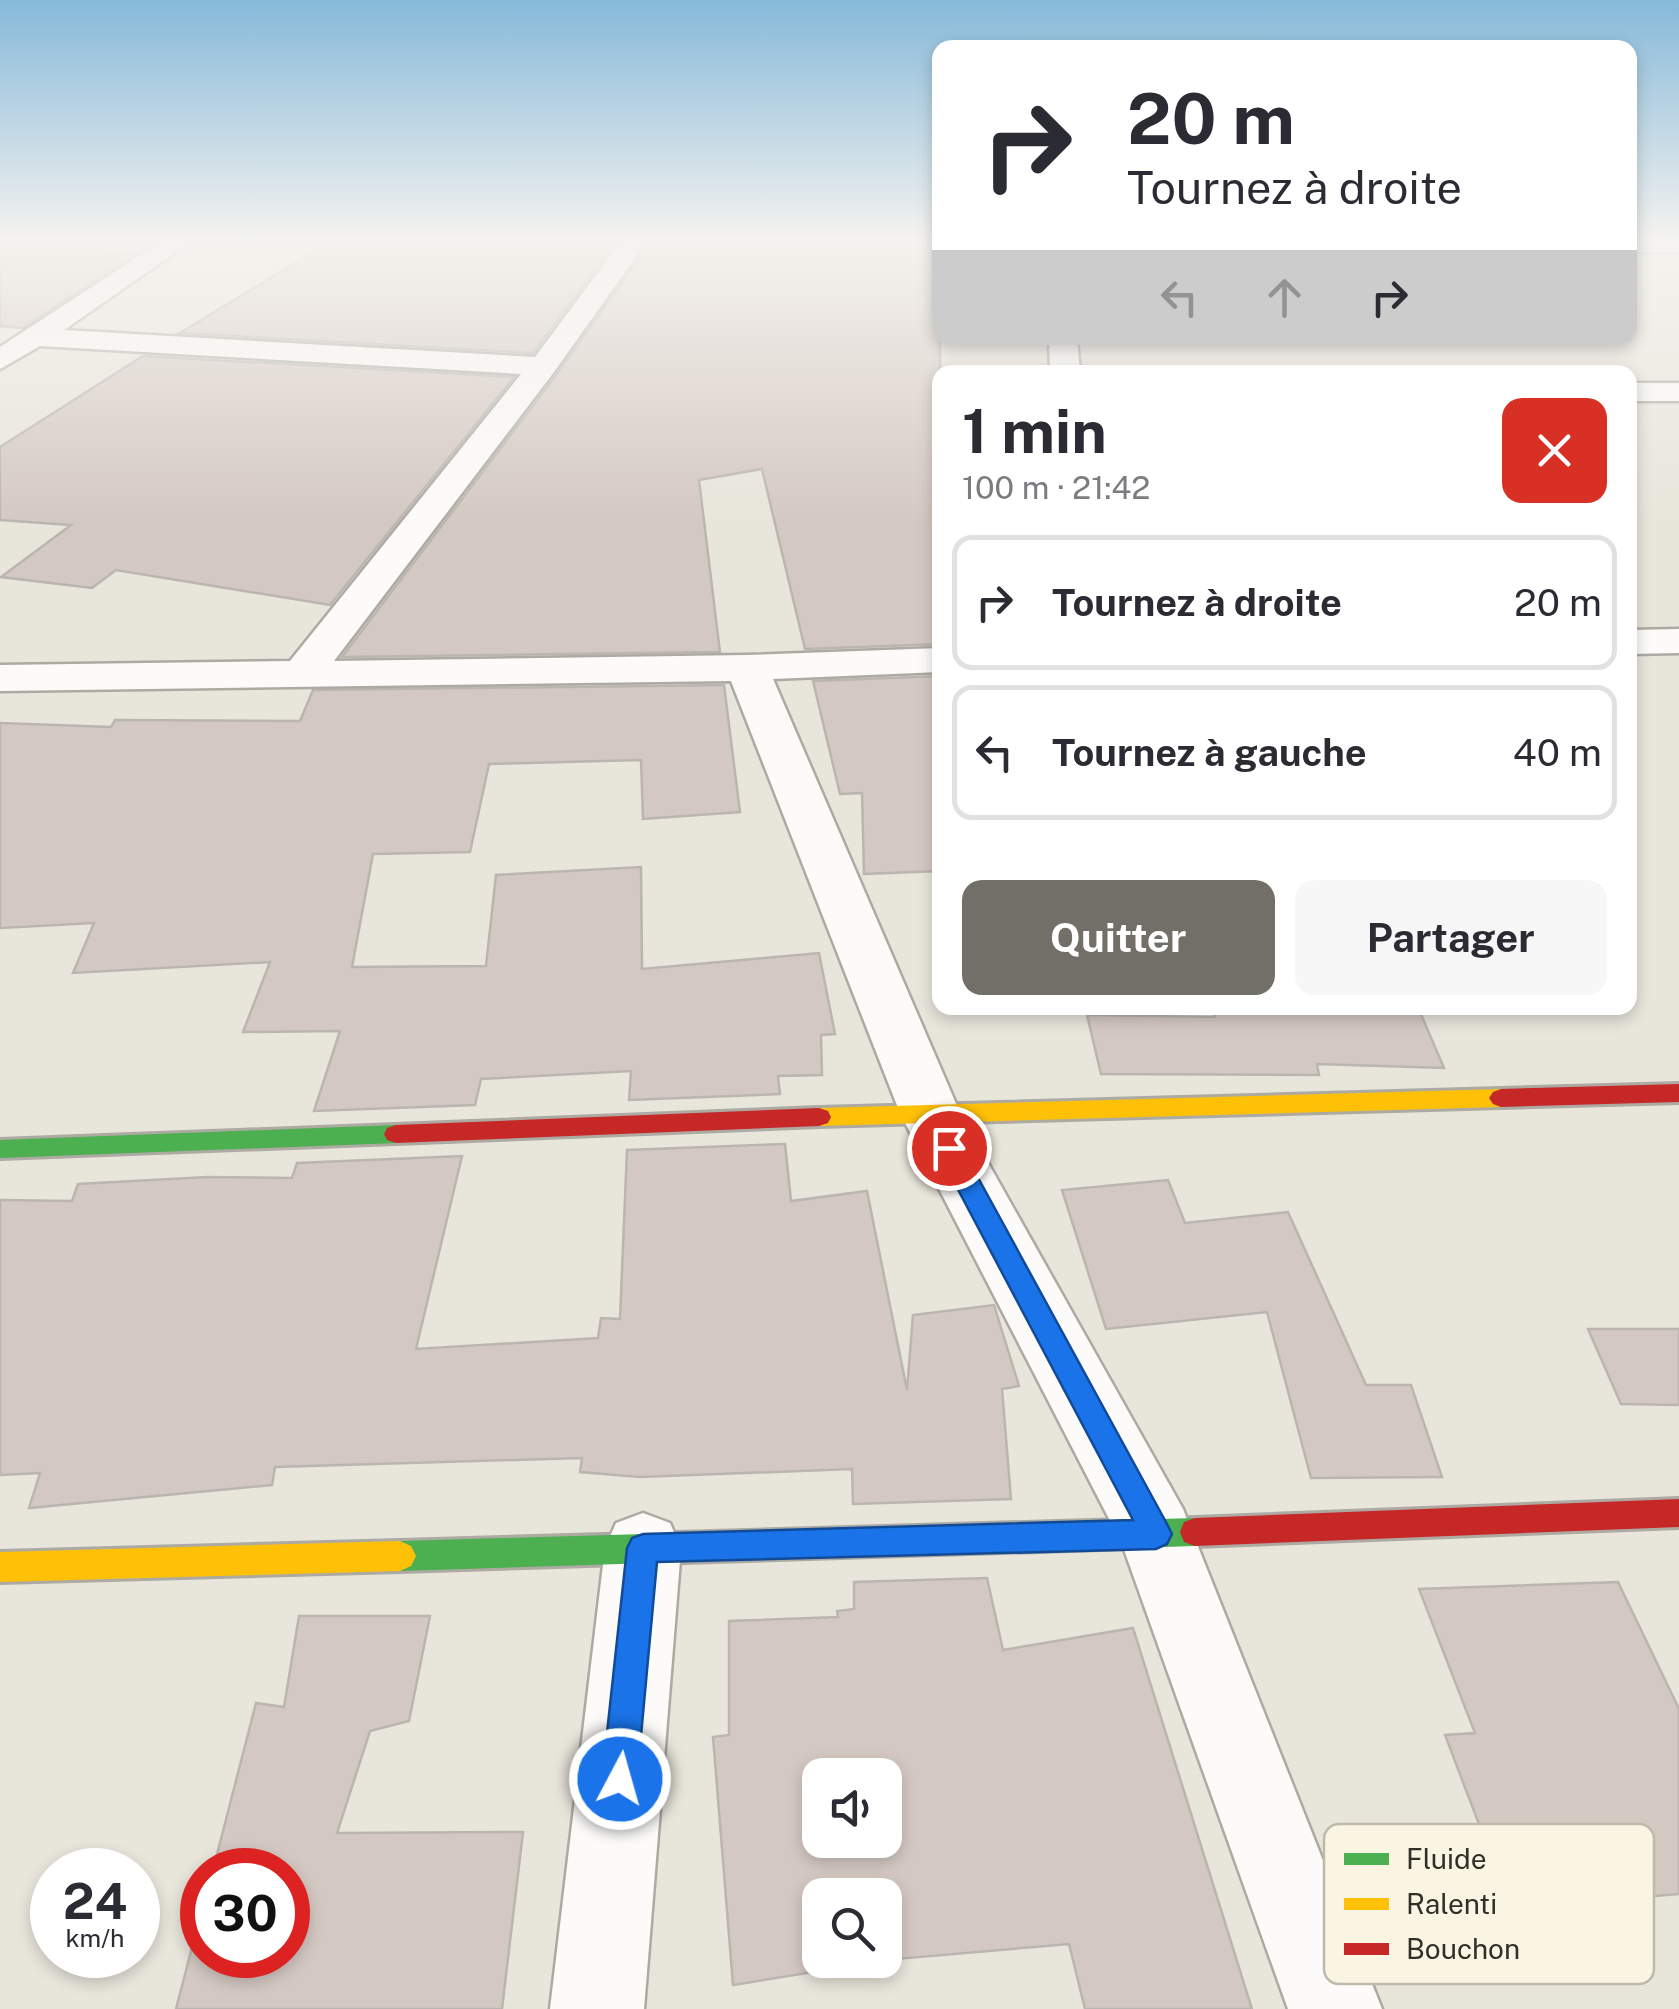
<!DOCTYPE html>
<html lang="fr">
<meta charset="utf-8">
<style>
body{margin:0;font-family:"Public Sans",sans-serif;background:#f7f7f7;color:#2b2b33;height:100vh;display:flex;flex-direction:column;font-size:38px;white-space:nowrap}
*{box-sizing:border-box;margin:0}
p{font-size:32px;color:#7c7c81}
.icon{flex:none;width:55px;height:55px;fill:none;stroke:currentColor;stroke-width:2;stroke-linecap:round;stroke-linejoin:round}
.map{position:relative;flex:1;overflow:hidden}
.drawer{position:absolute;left:932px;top:365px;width:705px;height:650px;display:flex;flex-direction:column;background:#fff;border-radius:20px;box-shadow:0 5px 15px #0003}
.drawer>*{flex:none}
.guide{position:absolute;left:932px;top:40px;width:705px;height:305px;border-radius:20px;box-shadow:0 5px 15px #0003;background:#fff;color:#2b2b33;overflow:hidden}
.buttons{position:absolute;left:802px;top:1758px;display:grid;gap:20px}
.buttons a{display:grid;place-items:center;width:100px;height:100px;border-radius:20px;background:#fff;box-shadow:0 5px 15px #0003;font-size:50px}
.speed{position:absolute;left:30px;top:1848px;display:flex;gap:20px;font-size:50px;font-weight:700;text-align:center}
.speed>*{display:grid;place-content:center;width:130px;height:130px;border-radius:50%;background:#fff;box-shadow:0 5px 15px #0003;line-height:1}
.speed small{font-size:25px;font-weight:400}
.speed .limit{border:15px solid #d22;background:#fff;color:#111}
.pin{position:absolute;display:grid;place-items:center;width:85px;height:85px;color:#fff;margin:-42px;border:5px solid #fff;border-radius:50%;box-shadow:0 2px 10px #0007}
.me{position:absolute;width:110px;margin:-55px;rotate:6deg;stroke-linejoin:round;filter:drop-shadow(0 0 8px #0008)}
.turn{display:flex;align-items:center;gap:35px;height:210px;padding:0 30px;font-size:45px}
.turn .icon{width:130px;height:130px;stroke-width:2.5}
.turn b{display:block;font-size:70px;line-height:85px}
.lanes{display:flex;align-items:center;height:95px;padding:0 30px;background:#0003;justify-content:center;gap:50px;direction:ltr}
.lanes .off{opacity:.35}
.round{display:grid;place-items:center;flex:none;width:105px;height:105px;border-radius:20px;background:#f7f7f7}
.head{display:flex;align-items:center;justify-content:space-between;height:170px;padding:0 30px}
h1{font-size:60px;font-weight:700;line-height:75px}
.primary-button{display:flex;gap:20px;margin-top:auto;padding:20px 30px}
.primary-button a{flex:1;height:115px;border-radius:20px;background:#716f67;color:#fff;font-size:40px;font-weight:700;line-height:115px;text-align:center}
.primary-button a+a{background:#f7f7f7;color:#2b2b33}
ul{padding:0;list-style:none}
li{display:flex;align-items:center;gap:30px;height:135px;margin:0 20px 15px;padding:0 10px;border:5px solid #e1e1e2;border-radius:20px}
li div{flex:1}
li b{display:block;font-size:38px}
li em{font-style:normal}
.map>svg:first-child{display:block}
.building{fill:#d4c8c2;stroke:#bab5b0;stroke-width:2.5;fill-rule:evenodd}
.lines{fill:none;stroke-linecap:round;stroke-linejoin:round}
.street-casing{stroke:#acaaa2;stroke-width:5}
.fast-casing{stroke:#acaaa2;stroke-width:6}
.slow-casing{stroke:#acaaa2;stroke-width:6}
.jam-casing{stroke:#acaaa2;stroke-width:6}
.street{fill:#fcfbfa;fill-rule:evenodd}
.fast{fill:#4caf50;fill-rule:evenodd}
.slow{fill:#ffc107;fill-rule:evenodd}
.jam{fill:#c62828;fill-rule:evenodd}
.route{fill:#1a73e8;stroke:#114b97;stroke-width:2.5}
.key{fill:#faf5e3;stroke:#bebaab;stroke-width:2.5}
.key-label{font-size:28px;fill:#312f28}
</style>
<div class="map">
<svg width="1679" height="2009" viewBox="0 0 1679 2009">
<rect width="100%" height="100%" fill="#e8e5db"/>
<!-- building -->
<path class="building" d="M 328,243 L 615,243 L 533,353 L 180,333 Z
M 645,243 L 940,243 L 940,644 L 805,649 L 762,469 L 699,480 L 720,652 L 342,657 L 557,374 L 646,249 Z
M 0,250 L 42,250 L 138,252 L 23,328 L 0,326 Z
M 143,356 L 514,377 L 330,605 L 116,570 L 92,588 L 1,577 L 71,525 L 0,520 L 0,447 Z
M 940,676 L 940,871 L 864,874 L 862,793 L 840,794 L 813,681 Z
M 724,685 L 740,812 L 643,819 L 641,760 L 489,764 L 470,852 L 373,854 L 352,967 L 486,966 L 496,875 L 641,867 L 642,969 L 819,953 L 835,1034 L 821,1035 L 822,1075 L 778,1076 L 780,1094 L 629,1100 L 631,1071 L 481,1079 L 475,1105 L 314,1111 L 340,1031 L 243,1032 L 270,962 L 73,973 L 94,923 L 0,928 L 0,723 L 111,727 L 115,720 L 300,721 L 313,690 Z
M 1211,1008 L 1420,1012 L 1444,1068 L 1317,1064 L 1319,1075 L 1101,1074 L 1087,1015 L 1215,1017 Z
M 785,1144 L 791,1201 L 867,1191 L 907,1390 L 913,1315 L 994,1305 L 1019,1386 L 1002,1389 L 1011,1499 L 853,1504 L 852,1469 L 640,1477 L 580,1472 L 582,1458 L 275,1467 L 272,1485 L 29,1508 L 40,1473 L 0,1475 L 0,1200 L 72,1201 L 78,1184 L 208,1177 L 292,1178 L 297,1163 L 462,1156 L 416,1349 L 598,1338 L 601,1318 L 620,1319 L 627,1150 Z
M 1168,1180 L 1185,1223 L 1288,1212 L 1366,1385 L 1411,1385 L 1442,1477 L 1311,1478 L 1267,1312 L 1106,1329 L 1062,1190 Z
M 1588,1329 L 1679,1329 L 1679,1405 L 1621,1404 Z
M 987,1578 L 1003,1650 L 1133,1628 L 1252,2009 L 1085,2009 L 1069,1944 L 885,1960 L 885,1895 L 820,1895 L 820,1960 L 880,1960 L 837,1964 L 838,1968 L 733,1985 L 713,1737 L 729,1735 L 729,1621 L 838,1617 L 837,1611 L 854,1609 L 854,1582 ZM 820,1775 L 885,1775 L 885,1840 L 820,1840 Z
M 1618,1582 L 1679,1709 L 1679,1894 L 1511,1908 L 1445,1735 L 1475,1733 L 1419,1589 Z
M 299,1616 L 430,1616 L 409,1721 L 370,1731 L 337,1833 L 523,1832 L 502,2009 L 176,2009 L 202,1909 L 202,1955 L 288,1955 L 288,1870 L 213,1870 L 256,1703 L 284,1707 Z"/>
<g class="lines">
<defs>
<path id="street" d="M 159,243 L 189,243 L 64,330 L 535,357 L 620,243 L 640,243 L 643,247 L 554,372 L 334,661 L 747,655 L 940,648 L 940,672 L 773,679 L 960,1113 L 1183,1509 L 1382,2009 L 1288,2009 L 1122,1544 L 900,1113 L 731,681 L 0,691 L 0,665 L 290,661 L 521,374 L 40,346 L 0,369 L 0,347 Z
M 1630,243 L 1679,243 L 1679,252 L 1630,252 Z
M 1049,338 L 1077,338 L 1080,372 L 1050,372 Z
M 1630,383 L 1679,383 L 1679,401 L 1630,401 Z
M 1679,629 L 1679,653 L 1630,654 L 1630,630 Z
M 643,1513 L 670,1523 L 681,1548 L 644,2009 L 550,2009 L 605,1548 L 616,1523 Z"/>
<path id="fast" d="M 396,1125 L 405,1128 L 408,1134 L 405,1140 L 396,1143 L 0,1158 L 0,1140 Z
M 1195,1518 L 1206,1522 L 1210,1532 L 1206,1542 L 1195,1546 L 400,1571 L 389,1566 L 384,1556 L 389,1546 L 400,1541 Z"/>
<path id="slow" d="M 1501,1089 L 1509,1092 L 1513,1098 L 1509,1104 L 1501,1107 L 819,1126 L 810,1123 L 807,1117 L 810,1111 L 819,1108 Z
M 400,1541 L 411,1546 L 416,1556 L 411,1566 L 400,1571 L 0,1582 L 0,1552 Z"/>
<path id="jam" d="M 1679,1084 L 1679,1102 L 1501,1107 L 1493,1104 L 1489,1098 L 1493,1092 L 1501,1089 Z
M 819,1108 L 828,1111 L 831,1117 L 828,1123 L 819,1126 L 396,1143 L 387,1140 L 384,1134 L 387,1128 L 396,1125 Z
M 1679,1499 L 1679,1527 L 1195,1546 L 1184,1542 L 1180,1532 L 1184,1522 L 1195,1518 Z"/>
</defs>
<!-- street casing -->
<use href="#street" class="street-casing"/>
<!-- fast casing -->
<use href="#fast" class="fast-casing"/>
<!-- slow casing -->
<use href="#slow" class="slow-casing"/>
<!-- jam casing -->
<use href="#jam" class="jam-casing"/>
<!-- street -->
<use href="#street" class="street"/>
<!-- fast -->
<use href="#fast" class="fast"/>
<!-- slow -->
<use href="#slow" class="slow"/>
<!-- jam -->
<use href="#jam" class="jam"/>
</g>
<!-- sky -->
<linearGradient id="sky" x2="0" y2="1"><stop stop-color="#86b9d9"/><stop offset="0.46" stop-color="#f5f3ef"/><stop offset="1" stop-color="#f5f3ef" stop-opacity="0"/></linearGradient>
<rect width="1679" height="524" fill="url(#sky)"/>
<!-- route -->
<path class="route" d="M 949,1139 L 958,1141 L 1167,1524 L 1172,1534 L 1167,1544 L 1156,1549 L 657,1562 L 637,1779 L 632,1791 L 620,1796 L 607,1791 L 602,1779 L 627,1548 L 632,1538 L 643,1534 L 1133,1520 L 936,1148 L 940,1141 Z"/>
<!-- legend -->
<rect x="1324" y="1824" width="330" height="160" rx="15" class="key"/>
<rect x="1344" y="1853" width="45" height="12" fill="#4caf50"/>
<rect x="1344" y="1898" width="45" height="12" fill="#ffc107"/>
<rect x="1344" y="1943" width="45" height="12" fill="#c62828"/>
<g class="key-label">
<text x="1406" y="1869">Fluide</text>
<text x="1406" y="1914">Ralenti</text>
<text x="1406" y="1959">Bouchon</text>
</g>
</svg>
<div class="buttons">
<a><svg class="icon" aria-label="sound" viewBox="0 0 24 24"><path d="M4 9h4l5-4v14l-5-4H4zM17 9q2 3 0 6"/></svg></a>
<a><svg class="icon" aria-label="search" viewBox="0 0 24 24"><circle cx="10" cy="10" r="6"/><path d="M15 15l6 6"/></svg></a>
</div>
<div class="speed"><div>24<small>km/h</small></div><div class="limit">30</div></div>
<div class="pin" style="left:949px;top:1148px;background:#d93025"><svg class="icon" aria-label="arrive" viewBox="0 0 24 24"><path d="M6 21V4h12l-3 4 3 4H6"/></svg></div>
<svg class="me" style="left:620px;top:1779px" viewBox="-20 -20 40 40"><circle r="17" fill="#1a73e8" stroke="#fff" stroke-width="3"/><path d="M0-11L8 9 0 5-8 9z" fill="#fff"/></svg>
<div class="guide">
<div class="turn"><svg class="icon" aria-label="right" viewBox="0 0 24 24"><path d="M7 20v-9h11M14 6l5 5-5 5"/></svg><div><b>20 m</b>Tournez à droite</div></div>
<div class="lanes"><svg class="icon off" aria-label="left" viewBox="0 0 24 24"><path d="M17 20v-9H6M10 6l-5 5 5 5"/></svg><svg class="icon off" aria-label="ahead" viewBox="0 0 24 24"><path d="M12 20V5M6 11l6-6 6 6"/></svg><svg class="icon" aria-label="right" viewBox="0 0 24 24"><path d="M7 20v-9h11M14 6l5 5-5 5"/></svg></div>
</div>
<section class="drawer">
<div class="head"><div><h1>1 min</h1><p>100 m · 21:42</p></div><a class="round" style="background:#d93025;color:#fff"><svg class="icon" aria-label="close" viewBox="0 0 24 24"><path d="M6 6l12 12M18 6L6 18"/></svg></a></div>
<ul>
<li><svg class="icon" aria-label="right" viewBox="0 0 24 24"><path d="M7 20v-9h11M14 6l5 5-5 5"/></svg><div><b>Tournez à droite</b></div><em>20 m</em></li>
<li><svg class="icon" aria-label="left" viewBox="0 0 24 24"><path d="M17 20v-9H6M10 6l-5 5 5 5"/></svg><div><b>Tournez à gauche</b></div><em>40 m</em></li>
</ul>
<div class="primary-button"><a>Quitter</a><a>Partager</a></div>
</section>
</div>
